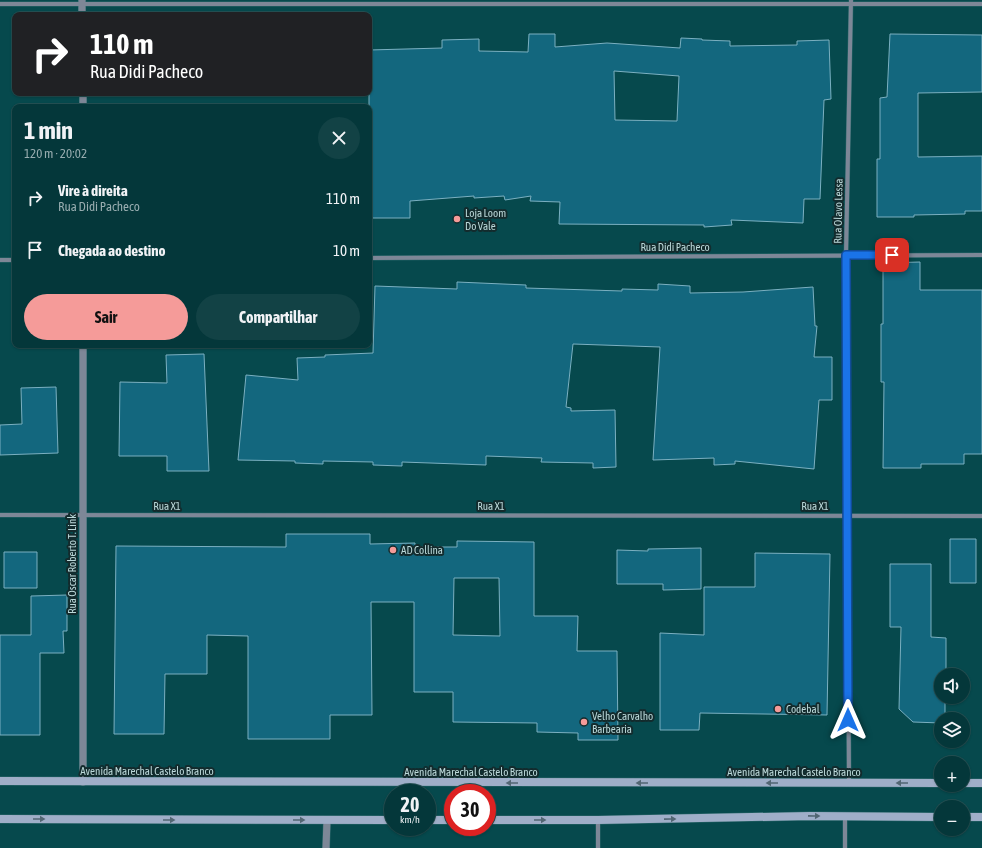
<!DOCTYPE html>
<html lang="pt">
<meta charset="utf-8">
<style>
body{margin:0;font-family:"Asap Condensed",sans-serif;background:#124245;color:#f1f3f6;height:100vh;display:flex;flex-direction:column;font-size:15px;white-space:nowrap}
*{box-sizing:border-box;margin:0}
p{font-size:13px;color:#97acaf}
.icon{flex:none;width:22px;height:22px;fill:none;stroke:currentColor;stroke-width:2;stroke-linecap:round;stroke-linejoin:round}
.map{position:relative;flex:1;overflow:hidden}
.sheet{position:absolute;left:12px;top:104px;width:360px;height:244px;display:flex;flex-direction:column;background:#04373a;border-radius:8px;box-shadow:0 1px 3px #0004,0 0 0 1px #255154}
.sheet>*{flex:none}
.guide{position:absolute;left:12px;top:12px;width:360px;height:84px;border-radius:8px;box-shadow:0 1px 3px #0004,0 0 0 1px #255154;background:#202124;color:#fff;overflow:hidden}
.tools{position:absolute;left:934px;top:668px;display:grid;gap:8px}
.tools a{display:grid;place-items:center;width:36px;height:36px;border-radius:50%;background:#04373a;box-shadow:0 1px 3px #0004,0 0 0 1px #255154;font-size:20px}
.speed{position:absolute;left:384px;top:784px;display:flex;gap:8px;font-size:20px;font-weight:700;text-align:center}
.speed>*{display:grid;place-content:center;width:52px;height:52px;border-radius:50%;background:#04373a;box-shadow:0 1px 3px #0004,0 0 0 1px #255154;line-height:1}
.speed small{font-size:10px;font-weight:400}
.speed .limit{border:6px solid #d22;background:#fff;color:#111}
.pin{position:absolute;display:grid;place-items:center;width:34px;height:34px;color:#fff;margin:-17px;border-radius:8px;box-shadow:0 2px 6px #0006}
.me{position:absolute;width:44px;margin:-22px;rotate:0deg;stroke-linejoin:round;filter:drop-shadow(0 0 3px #0008)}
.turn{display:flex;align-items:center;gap:14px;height:84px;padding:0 12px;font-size:18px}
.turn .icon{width:52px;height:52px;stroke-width:2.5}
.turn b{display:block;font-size:28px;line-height:34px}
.round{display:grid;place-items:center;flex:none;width:42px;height:42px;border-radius:21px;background:#124245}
.head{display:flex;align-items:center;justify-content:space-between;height:68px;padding:0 12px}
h1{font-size:24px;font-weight:700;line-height:30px}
.primary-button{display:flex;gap:8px;margin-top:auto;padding:8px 12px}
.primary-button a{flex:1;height:46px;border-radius:24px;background:#f59b99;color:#111;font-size:16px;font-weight:700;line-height:46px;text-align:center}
.primary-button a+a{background:#124245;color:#f1f3f6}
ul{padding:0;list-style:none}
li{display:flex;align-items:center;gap:12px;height:52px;padding:0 12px}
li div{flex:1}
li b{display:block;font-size:15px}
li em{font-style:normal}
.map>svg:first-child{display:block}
.building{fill:#13677e;stroke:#7bb0c1;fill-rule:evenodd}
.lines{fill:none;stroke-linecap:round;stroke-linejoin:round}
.minor-casing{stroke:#2e686c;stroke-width:5}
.tertiary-casing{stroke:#2e686c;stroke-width:8}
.secondary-casing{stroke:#2e686c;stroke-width:9}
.minor{stroke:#7d8797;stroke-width:4}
.tertiary{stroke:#7d8797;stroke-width:7}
.secondary{stroke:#9faec8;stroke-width:8}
.oneway{fill:#526673}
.route-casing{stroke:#114b97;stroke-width:10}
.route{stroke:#1a73e8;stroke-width:7}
.poi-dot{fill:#f59b99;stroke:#132b2d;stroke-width:1.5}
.labels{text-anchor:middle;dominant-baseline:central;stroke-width:4;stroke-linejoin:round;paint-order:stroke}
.street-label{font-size:11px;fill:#bbd8d9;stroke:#132b2d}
.poi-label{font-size:11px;fill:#bbd8d9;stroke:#132b2d;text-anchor:start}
</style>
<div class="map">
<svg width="982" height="848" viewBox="0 0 982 848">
<rect width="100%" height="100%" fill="#06494d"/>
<!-- building -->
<path class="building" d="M 529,34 L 555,34 L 555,47 L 607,43 L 680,48 L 681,38 L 702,39 L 702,40 L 730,41 L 730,46 L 797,45 L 797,41 L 829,40 L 831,99 L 824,100 L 820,199 L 804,199 L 803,223 L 731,220 L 732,225 L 704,227 L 704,225 L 559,224 L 560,202 L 530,201 L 531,196 L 505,200 L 504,196 L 474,198 L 474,196 L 410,201 L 410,218 L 369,218 L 369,50 L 442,48 L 442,40 L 479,39 L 479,51 L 528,52 ZM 614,71 L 679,76 L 677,121 L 615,120 Z
M 890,34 L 982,35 L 982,92 L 918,93 L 918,157 L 982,156 L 982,211 L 965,211 L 965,214 L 914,215 L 914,217 L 877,217 L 877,159 L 880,159 L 880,98 L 887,97 Z
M 920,262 L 920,290 L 982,290 L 982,454 L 964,454 L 964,464 L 921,464 L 921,468 L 883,468 L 884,382 L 881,382 L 881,324 L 883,324 L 883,263 Z
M 457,282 L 526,285 L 526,288 L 622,291 L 622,289 L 658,290 L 658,284 L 690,286 L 690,293 L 743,292 L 813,287 L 815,326 L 817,326 L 814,357 L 832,357 L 832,400 L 819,400 L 814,469 L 735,461 L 735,464 L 714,465 L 714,458 L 653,460 L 660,347 L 573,344 L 566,407 L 571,408 L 571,411 L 615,410 L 616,467 L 593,468 L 593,463 L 541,462 L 542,458 L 486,456 L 486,465 L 402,462 L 402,466 L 373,465 L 373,462 L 323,461 L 323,464 L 295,463 L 295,461 L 238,460 L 246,375 L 298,380 L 297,358 L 325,357 L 325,355 L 373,353 L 375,286 L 457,289 Z
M 204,354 L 209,471 L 167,471 L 167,456 L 119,456 L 120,382 L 167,383 L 166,355 Z
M 56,387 L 58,453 L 0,455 L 0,425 L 22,424 L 21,388 Z
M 286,534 L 370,534 L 370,544 L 415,543 L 415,547 L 457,547 L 457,541 L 534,542 L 534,616 L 578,616 L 577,651 L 617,651 L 618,740 L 578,740 L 578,733 L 537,732 L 537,723 L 453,722 L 453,692 L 414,692 L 414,602 L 371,602 L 372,715 L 330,715 L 330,739 L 248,739 L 248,636 L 207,635 L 207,674 L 165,674 L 164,734 L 114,734 L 116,546 L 286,547 ZM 454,578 L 499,578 L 500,636 L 453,635 Z
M 950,539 L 976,539 L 976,583 L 950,583 Z
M 701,548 L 701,589 L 663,590 L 663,584 L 617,584 L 617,550 L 648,551 L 648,549 Z
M 4,552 L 37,552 L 37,588 L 4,588 Z
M 755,553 L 830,554 L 827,715 L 700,713 L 699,730 L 660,730 L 660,633 L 704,635 L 704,587 L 755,587 Z
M 890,564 L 931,564 L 931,637 L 946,638 L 946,675 L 941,675 L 941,697 L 945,697 L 945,719 L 941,719 L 941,723 L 913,722 L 899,709 L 901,627 L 890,627 Z
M 67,595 L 67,631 L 63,631 L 64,653 L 40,653 L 40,735 L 0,735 L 0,635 L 31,635 L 31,596 Z"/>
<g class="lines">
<defs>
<path id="minor" d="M 0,4 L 982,4
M 369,258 L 982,255
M 0,260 L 15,260
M 0,515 L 982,516
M 849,783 L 846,255 L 851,0
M 845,817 L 845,848
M 598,820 L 598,848"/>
<path id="tertiary" d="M 82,0 L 82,15
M 83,93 L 83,107
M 83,782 L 83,345
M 326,848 L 327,820"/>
<path id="secondary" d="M 0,781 L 941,783
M 963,783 L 982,783
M 963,817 L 982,817
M 0,819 L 393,820
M 427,820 L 453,820
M 487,820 L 598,820 L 810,816 L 941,817"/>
</defs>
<!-- minor casing -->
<use href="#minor" class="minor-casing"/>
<!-- tertiary casing -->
<use href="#tertiary" class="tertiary-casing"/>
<!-- secondary casing -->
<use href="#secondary" class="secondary-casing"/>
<!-- minor -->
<use href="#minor" class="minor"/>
<!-- tertiary -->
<use href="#tertiary" class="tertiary"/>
<!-- secondary -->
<use href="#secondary" class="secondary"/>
</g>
<!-- one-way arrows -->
<defs><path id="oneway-solid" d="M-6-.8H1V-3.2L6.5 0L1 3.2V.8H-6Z"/></defs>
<g class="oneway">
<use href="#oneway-solid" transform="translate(512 783) rotate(-180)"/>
<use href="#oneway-solid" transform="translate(642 783) rotate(180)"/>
<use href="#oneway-solid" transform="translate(772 783) rotate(180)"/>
<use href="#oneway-solid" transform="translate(902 783) rotate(-180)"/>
<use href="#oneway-solid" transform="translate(814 816) rotate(1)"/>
<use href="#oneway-solid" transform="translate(39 819)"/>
<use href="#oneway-solid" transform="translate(670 819) rotate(-1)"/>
<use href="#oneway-solid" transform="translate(169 820)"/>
<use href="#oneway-solid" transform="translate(299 820)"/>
<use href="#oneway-solid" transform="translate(540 820)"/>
</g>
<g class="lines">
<defs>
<path id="route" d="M 848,720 L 846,255 L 892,255"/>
</defs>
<!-- route casing -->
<use href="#route" class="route-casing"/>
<!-- route -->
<use href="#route" class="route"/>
</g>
<!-- markers -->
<g class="poi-dot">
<circle cx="457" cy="219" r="4"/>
<circle cx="393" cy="550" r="4"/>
<circle cx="778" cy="709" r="4"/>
<circle cx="584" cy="722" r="4"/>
</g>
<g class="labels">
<!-- street labels -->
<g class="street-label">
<text transform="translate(838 211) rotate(-89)">Rua Olavo Lessa</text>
<text x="675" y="247">Rua Didi Pacheco</text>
<text x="167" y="506">Rua X1</text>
<text x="491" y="506">Rua X1</text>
<text x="815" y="506">Rua X1</text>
<text transform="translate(72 564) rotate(-90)">Rua Oscar Roberto T. Link</text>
<text x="147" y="771">Avenida Marechal Castelo Branco</text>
<text x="471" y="772">Avenida Marechal Castelo Branco</text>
<text x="794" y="772">Avenida Marechal Castelo Branco</text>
</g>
<!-- poi labels -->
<g class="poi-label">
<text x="465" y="213">Loja Loom<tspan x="465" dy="13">Do Vale</tspan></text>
<text x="401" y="550">AD Collina</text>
<text x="786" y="709">Codebal</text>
<text x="592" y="716">Velho Carvalho<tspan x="592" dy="13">Barbearia</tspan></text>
</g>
</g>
</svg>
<div class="tools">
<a><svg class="icon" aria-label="sound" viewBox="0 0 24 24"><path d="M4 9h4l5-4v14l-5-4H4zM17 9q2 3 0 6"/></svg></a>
<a><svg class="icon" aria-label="layers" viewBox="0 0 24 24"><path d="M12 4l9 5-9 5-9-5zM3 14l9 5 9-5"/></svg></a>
<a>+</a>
<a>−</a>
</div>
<div class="speed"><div>20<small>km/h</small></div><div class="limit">30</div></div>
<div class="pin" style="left:892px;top:255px;background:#d93025"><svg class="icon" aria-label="arrive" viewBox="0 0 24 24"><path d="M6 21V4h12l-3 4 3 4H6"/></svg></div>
<svg class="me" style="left:848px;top:720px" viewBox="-20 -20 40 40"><path d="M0-17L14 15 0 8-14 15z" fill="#1a73e8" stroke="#fff" stroke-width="4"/></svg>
<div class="guide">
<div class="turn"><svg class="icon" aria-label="right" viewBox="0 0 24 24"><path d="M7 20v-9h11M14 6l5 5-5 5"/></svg><div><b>110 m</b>Rua Didi Pacheco</div></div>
</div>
<section class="sheet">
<div class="head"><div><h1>1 min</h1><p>120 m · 20:02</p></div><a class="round"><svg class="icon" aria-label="close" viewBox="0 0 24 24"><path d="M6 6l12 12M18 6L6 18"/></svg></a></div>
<ul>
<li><svg class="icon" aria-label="right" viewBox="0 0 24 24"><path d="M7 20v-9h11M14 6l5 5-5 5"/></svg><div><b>Vire à direita</b><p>Rua Didi Pacheco</p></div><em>110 m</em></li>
<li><svg class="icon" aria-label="arrive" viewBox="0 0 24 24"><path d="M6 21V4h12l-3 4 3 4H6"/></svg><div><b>Chegada ao destino</b></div><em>10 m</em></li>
</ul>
<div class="primary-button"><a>Sair</a><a>Compartilhar</a></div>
</section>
</div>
